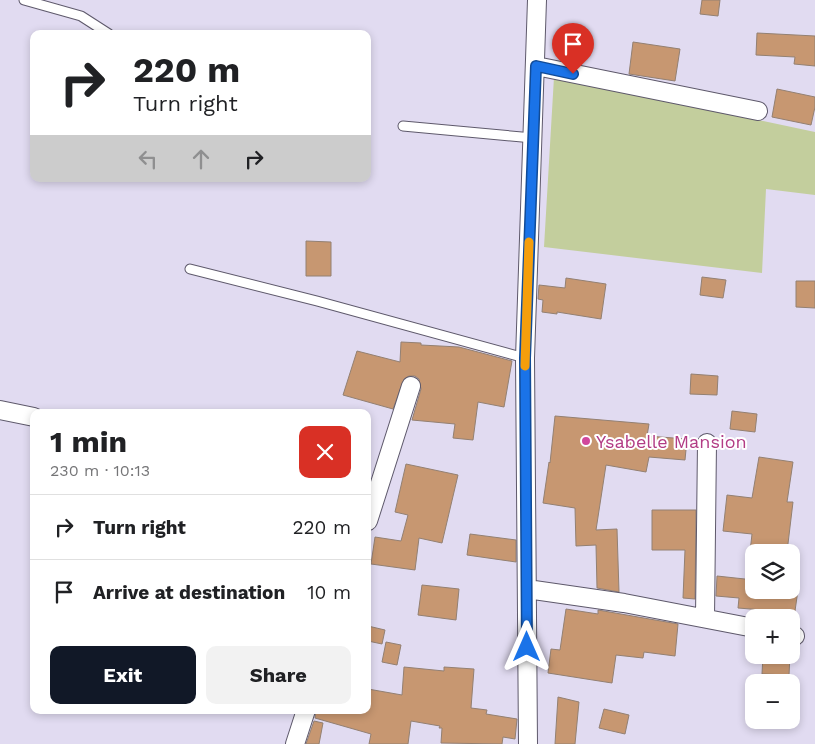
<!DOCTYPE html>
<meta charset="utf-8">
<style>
body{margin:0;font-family:"Work Sans",sans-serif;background:#f2f2f2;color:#202124;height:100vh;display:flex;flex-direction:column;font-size:19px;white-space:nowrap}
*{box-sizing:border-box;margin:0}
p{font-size:16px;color:#757577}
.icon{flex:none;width:28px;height:28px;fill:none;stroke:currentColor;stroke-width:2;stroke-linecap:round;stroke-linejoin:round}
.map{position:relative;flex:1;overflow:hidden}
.drawer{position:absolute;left:30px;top:409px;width:341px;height:305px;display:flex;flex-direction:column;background:#fff;border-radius:10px;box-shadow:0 2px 8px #0003}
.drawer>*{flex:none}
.hud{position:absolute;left:30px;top:30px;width:341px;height:152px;border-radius:10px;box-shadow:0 2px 8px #0003;background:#fff;color:#202124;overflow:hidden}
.buttons{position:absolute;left:745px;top:544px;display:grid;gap:10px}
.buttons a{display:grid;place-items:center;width:55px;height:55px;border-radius:10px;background:#fff;box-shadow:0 2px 8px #0003;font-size:25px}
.pin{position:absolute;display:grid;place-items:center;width:42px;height:42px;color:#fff;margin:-51px -21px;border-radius:50% 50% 50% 0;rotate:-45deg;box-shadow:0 0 5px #0007}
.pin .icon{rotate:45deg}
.me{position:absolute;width:55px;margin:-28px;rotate:0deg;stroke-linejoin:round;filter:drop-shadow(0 0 4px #0008)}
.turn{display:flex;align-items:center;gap:18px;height:105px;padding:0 20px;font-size:22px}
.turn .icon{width:65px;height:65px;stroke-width:2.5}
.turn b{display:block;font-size:35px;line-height:42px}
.lanes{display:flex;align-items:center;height:48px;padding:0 20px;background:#0003;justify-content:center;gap:25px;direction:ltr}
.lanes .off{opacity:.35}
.round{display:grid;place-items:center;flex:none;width:52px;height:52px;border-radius:10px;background:#f2f2f2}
.headline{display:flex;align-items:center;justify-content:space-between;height:85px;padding:0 20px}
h1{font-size:30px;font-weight:700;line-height:38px}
.action{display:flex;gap:10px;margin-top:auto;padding:10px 20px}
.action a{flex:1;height:58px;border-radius:10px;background:#111827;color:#fff;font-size:20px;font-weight:700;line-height:58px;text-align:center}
.action a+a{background:#f2f2f2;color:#202124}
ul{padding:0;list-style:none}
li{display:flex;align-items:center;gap:15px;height:65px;padding:0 20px;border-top:1px solid #e0e0e0}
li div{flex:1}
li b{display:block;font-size:19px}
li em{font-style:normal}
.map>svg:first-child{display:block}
.green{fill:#c3ce9d}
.building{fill:#c79771;stroke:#938072}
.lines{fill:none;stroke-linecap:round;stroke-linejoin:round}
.lane-casing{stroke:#5e596b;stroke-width:11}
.street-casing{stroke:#5e596b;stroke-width:20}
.lane{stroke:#fff;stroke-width:9}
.street{stroke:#fff;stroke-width:18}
.route-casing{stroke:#114b97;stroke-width:12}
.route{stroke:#1a73e8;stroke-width:9}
.slow{stroke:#f59e0b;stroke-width:9}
.hotel-dot{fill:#d1479c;stroke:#fff;stroke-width:2}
.labels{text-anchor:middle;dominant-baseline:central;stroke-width:4;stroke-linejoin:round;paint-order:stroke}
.hotel-label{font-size:18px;fill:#b23c85;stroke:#fff;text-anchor:start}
</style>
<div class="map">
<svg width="815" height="744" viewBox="0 0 815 744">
<rect width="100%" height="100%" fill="#e1dbf1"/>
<!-- green -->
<path class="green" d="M 554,77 L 815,132 L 815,195 L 766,189 L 762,273 L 544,247 Z"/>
<!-- building -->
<path class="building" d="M 702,0 L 720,0 L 718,16 L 700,14 Z
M 757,33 L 815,36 L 815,66 L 794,64 L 795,57 L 756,55 Z
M 633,42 L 680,49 L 675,81 L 629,74 Z
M 777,89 L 815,97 L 815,107 L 811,125 L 772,117 Z
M 306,241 L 331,242 L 331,276 L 306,276 Z
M 702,277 L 726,280 L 723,298 L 700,295 Z
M 566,278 L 606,284 L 601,319 L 557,312 L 557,314 L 542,312 L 543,300 L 538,299 L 539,285 L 565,288 Z
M 796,281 L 815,281 L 815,308 L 796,307 Z
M 401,342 L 421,343 L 421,345 L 459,347 L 512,361 L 504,407 L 478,402 L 473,440 L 453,438 L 455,424 L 412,420 L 421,389 L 419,379 L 415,376 L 409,376 L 404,379 L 393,409 L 343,395 L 357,351 L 400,362 Z
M 691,374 L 718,376 L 717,395 L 690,394 Z
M 732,411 L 757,414 L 755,432 L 730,429 Z
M 555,416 L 649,424 L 647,436 L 687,439 L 685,460 L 649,457 L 646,472 L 606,465 L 596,530 L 617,529 L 619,592 L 597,588 L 596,545 L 576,546 L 575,508 L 543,503 L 549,462 L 550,463 Z
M 759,457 L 793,462 L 787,502 L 793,502 L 787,552 L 750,552 L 752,534 L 723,531 L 727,495 L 752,498 Z
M 406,464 L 458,475 L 442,543 L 419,538 L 415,570 L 371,564 L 375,537 L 401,541 L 408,515 L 395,512 Z
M 652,510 L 696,510 L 695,599 L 683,598 L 685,550 L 652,550 Z
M 470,534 L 516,540 L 516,562 L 467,555 Z
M 717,576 L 754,580 L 754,590 L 798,590 L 794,618 L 762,618 L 763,610 L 738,608 L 739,598 L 716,596 Z
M 422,585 L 459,589 L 456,620 L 418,615 Z
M 566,609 L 598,614 L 598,610 L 678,624 L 675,656 L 644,652 L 643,658 L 616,655 L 612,683 L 548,673 L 551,649 L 560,650 Z
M 368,626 L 385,630 L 382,644 L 368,641 Z
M 386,642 L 401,645 L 397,665 L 382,662 Z
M 763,655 L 790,655 L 789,675 L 762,674 Z
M 404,667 L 444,671 L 444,667 L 474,669 L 471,708 L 487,710 L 486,714 L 517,719 L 515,739 L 503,737 L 502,744 L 441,743 L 442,728 L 439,728 L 440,726 L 411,721 L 408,744 L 369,744 L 371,734 L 315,718 L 316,710 L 368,710 L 368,689 L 402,695 Z
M 558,697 L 579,702 L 575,744 L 555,744 Z
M 604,709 L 629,715 L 625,734 L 599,728 Z
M 314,721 L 323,723 L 319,744 L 306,744 Z"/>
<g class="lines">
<defs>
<path id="lane" d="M 24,0 L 81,16 L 109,34
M 403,126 L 533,138
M 190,269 L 317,301 L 525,358"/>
<path id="street" d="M 536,66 L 758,111
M 0,410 L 34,417
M 368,521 L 411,386
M 527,589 L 624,603 L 754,628
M 705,618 L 707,443
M 791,635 L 795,636
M 295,744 L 306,710
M 528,744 L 525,358 L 537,0"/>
</defs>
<!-- lane casing -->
<use href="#lane" class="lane-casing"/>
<!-- street casing -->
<use href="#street" class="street-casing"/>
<!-- lane -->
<use href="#lane" class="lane"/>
<!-- street -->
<use href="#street" class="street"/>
</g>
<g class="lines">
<defs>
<path id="route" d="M 527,647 L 525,358 L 536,66 L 573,74"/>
</defs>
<!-- route casing -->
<use href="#route" class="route-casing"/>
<!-- route -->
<use href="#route" class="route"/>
<!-- slow -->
<path class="slow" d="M 525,366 L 529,242"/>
</g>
<!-- markers -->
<circle class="hotel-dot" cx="586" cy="441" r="5"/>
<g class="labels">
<!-- hotel labels -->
<g class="hotel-label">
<text x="596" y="441">Ysabelle Mansion</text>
</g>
</g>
</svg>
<div class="buttons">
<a><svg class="icon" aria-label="layers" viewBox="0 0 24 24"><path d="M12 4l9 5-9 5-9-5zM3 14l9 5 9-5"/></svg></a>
<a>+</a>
<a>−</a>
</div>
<div class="pin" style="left:573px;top:74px;background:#d93025"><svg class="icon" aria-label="arrive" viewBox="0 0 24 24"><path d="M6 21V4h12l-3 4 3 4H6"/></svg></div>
<svg class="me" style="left:527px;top:647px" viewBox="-20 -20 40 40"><path d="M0-17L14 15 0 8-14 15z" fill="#1a73e8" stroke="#fff" stroke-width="4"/></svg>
<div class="hud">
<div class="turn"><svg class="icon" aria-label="right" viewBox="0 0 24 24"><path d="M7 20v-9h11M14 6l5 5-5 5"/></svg><div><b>220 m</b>Turn right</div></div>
<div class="lanes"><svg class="icon off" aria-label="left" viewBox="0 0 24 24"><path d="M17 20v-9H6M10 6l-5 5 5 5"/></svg><svg class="icon off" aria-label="ahead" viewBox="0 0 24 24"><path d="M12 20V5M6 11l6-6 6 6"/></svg><svg class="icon" aria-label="right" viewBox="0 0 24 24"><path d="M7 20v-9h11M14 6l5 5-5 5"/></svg></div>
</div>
<section class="drawer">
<div class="headline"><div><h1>1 min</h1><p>230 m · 10:13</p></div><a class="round" style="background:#d93025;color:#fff"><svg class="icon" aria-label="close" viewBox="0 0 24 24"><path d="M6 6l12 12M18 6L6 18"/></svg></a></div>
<ul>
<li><svg class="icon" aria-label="right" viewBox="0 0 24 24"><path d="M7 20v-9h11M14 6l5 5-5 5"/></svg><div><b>Turn right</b></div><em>220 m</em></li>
<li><svg class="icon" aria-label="arrive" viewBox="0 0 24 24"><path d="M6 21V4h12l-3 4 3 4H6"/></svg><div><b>Arrive at destination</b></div><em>10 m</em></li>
</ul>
<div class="action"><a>Exit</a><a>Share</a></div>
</section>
</div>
